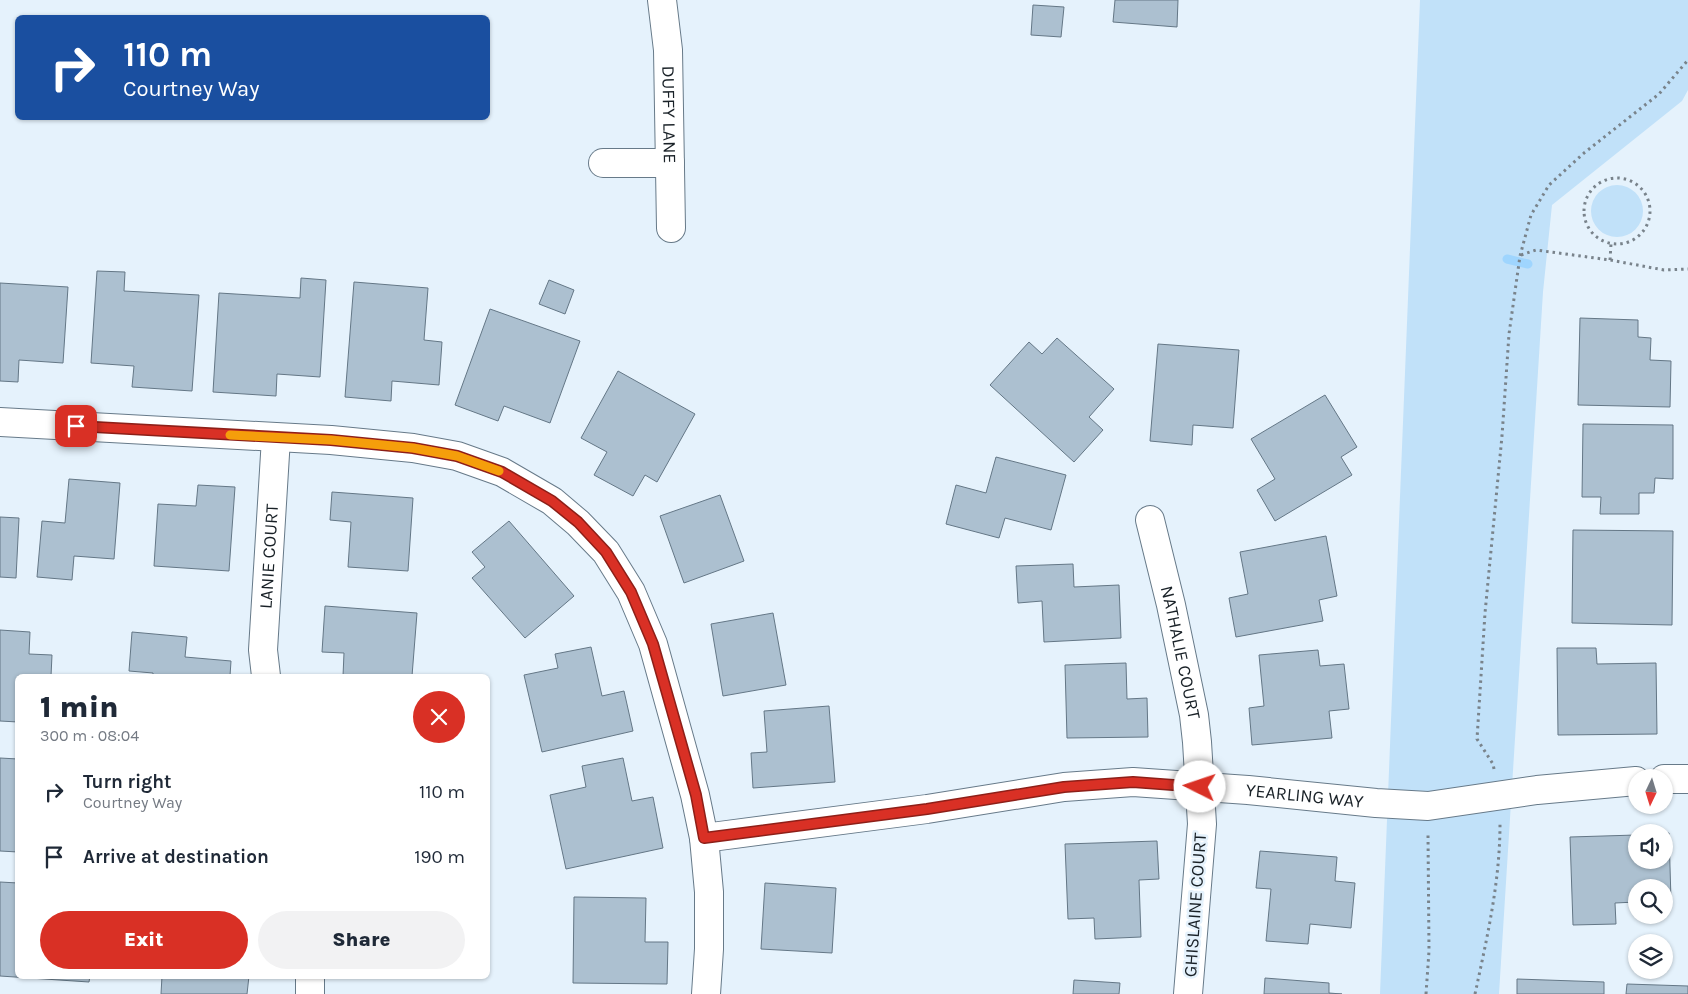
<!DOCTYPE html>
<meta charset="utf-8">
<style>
body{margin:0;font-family:Karla,sans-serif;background:#f2f2f3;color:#1f2937;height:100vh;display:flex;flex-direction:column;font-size:19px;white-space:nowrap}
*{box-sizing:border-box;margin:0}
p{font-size:16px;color:#747a83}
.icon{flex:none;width:28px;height:28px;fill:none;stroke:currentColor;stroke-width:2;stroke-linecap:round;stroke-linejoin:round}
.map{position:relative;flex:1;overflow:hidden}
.drawer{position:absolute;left:15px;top:674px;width:475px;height:305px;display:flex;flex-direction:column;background:#fff;border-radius:8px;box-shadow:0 1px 4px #0004}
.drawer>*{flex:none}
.guide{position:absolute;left:15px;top:15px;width:475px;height:105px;border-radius:8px;box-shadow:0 1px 4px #0004;background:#1a4fa0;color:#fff;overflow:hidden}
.needle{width:32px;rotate:184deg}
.fabs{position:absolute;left:1628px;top:769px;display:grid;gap:10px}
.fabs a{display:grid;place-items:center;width:45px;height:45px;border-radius:50%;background:#fff;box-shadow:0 1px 4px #0004;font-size:25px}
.pin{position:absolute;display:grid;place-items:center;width:42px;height:42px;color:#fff;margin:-21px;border-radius:10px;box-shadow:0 2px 8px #0006}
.me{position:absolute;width:55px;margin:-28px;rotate:274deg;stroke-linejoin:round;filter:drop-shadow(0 0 4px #0008)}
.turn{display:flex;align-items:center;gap:18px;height:105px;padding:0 25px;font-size:22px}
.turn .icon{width:65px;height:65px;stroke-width:2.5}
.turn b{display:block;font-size:35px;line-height:42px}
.round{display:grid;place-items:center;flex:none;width:52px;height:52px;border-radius:26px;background:#f2f2f3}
.summary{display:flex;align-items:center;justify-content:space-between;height:85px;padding:0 25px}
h1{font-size:30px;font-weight:800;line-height:38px}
.cta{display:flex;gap:10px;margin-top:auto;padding:10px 25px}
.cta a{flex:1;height:58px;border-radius:30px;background:#d93025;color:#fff;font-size:20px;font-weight:800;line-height:58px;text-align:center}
.cta a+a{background:#f2f2f3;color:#1f2937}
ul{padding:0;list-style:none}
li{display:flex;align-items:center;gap:15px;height:65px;padding:0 25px}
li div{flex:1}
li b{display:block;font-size:19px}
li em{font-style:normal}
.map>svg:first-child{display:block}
.green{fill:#c1e1f9}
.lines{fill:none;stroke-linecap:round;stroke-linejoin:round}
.stream{stroke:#9fd5fe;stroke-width:9}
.building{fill:#acc0d0;stroke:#647786}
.minor-casing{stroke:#677a89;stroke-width:30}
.path{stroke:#79838b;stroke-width:3;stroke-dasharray:2.5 4;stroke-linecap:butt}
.minor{stroke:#fff;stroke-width:28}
.route-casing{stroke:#8d1f18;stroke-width:12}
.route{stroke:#d93025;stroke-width:9}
.slow{stroke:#f59e0b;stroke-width:9}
.labels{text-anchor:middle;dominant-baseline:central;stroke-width:5;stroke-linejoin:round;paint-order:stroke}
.street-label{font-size:18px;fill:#192127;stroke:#e5f2fc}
</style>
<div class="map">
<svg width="1688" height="994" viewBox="0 0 1688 994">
<rect width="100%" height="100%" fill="#e5f2fc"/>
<!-- green -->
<path class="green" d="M 1420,0 L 1688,0 L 1688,90 L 1682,101 L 1552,205 L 1543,292 L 1499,994 L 1380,994 Z
M1591 211a26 26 0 1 1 52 0a26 26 0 1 1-52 0Z"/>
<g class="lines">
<!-- stream -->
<path class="stream" d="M 1507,259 L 1528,264"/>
</g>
<!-- building -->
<path class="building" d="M 1115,0 L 1178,0 L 1177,27 L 1113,22 Z
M 1033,5 L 1064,7 L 1061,37 L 1031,35 Z
M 97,271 L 125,272 L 124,291 L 199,295 L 192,391 L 132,387 L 134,366 L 91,363 Z
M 301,278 L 326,280 L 320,377 L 277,374 L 276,396 L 213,392 L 219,293 L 300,298 Z
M 549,280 L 574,290 L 565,314 L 539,304 Z
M 354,282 L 428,288 L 424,340 L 442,342 L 439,385 L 392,381 L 391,401 L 345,397 Z
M 0,283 L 68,287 L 63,363 L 19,360 L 18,382 L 0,381 Z
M 490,309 L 580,341 L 550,423 L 504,406 L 498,421 L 455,405 Z
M 1580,318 L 1638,320 L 1638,337 L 1651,338 L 1650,360 L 1671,361 L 1670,407 L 1578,405 Z
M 1057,338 L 1114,389 L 1089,417 L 1103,430 L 1074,462 L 990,385 L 1029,342 L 1042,354 Z
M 1158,344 L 1239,350 L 1233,428 L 1193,425 L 1192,445 L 1150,441 Z
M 618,371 L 695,414 L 657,482 L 645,475 L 633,496 L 594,475 L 607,452 L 581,438 Z
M 1325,395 L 1357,447 L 1341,457 L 1352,475 L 1275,521 L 1257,490 L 1275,479 L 1251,439 Z
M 1583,424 L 1673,425 L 1673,479 L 1655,478 L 1654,493 L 1639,493 L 1639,514 L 1600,514 L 1601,497 L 1582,497 Z
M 996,457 L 1066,475 L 1051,530 L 1005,518 L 999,538 L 946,524 L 956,485 L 986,493 Z
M 69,479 L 120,483 L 114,559 L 74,556 L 72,580 L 37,577 L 42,521 L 65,523 Z
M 198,485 L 235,487 L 229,571 L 154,566 L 158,504 L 196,506 Z
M 332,492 L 413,498 L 408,571 L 348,567 L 351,522 L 330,520 Z
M 720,495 L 744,561 L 684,583 L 660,516 Z
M 0,517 L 19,518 L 16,578 L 0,577 Z
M 509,521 L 574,596 L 525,638 L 472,578 L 485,567 L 472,552 Z
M 1573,530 L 1673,531 L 1672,625 L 1572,623 Z
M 1326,536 L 1337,596 L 1319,600 L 1323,621 L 1236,637 L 1229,598 L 1248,594 L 1240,552 Z
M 1073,564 L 1074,587 L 1119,585 L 1121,638 L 1044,642 L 1042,601 L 1018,603 L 1016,566 Z
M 325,606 L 417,613 L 412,676 L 343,676 L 344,653 L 322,652 Z
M 773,613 L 786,685 L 723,696 L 711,624 Z
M 0,630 L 30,632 L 29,654 L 52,655 L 51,676 L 18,676 L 18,722 L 0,721 Z
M 132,632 L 187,637 L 185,657 L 231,661 L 230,676 L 153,676 L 153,673 L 129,671 Z
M 591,647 L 602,696 L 624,691 L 633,731 L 542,752 L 524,675 L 558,668 L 555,654 Z
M 1557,648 L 1596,648 L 1597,664 L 1656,663 L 1657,734 L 1558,735 Z
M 1318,650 L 1320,666 L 1344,664 L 1349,709 L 1329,711 L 1332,738 L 1252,745 L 1249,708 L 1264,706 L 1259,655 Z
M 1126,663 L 1127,699 L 1147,698 L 1148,737 L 1067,738 L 1065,665 Z
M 829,706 L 835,782 L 753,788 L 751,753 L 767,752 L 764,711 Z
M 0,758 L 18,759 L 18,852 L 0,851 Z
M 623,758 L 632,801 L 653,797 L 663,848 L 566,869 L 550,795 L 586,787 L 582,766 Z
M 1669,833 L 1671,900 L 1664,901 L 1664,888 L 1636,888 L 1636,902 L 1615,903 L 1616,924 L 1573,925 L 1570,837 L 1636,835 L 1636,860 L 1664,860 L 1664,834 Z
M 1157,841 L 1159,879 L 1139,880 L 1141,937 L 1095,939 L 1094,918 L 1068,919 L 1065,844 Z
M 1260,851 L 1337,857 L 1335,881 L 1355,883 L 1351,928 L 1310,924 L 1308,944 L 1266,941 L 1271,889 L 1256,888 Z
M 0,882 L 18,883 L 18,976 L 90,976 L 89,982 L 0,976 Z
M 765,883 L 836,888 L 832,953 L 761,949 Z
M 574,897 L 646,898 L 645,942 L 668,942 L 667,984 L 573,983 Z
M 162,976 L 249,976 L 247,994 L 161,994 Z
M 1265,978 L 1329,983 L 1329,993 L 1342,994 L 1264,994 Z
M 1517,979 L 1604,982 L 1604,994 L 1517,994 Z
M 1074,980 L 1120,983 L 1119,994 L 1073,994 Z
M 1627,984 L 1688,986 L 1688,994 L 1626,994 Z"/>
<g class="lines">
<defs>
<g id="minor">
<path id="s1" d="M 662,0 L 668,50 L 671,228"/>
<path d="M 603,163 L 670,163"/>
<path d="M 0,422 L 331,440 L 413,448 L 457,456 L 502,472 L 552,501 L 578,523 L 606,552 L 631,592 L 653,644 L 695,795 L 704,838 L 709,892 L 709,949 L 706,994"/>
<path id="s2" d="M 1150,520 L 1171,605 L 1194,715 L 1197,742 L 1202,824 L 1188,994"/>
<path id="s3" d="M 266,676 L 263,650 L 276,438"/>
<path d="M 1664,779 L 1688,779"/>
<path id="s4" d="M 704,838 L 927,809 L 1064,787 L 1133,782 L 1248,790 L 1376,803 L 1428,806 L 1537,790 L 1636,781"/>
<path d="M 310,976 L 310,994"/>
</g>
</defs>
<!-- minor casing -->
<use href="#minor" class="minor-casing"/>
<!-- path -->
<path class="path" d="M1584 211a33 33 0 1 1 66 0a33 33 0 1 1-66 0Z
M 1521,255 L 1536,250 L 1610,260 L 1664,270 L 1688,269
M 1610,260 L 1611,244
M 1494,769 L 1493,764 L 1477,739 L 1485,613 L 1502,436 L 1509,334 L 1520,256 L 1531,215 L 1549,185 L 1584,153 L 1659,94 L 1688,60
M 1426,994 L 1429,951 L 1428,835
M 1475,994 C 1487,938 1500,882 1500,824"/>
<!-- minor -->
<use href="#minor" class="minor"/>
</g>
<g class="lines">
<defs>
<path id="route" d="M 76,426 L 331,440 L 413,448 L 457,456 L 502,472 L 552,501 L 578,522 L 606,552 L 631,592 L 653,644 L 696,795 L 704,838 L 927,809 L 1064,787 L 1133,782 L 1200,787"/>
</defs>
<!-- route casing -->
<use href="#route" class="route-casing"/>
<!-- route -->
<use href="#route" class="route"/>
<!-- slow -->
<path class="slow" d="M 230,435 L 331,440 L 413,448 L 457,456 L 499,471"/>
</g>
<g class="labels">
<!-- street labels -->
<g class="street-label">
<text stroke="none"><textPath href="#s1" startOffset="115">DUFFY LANE</textPath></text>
<text stroke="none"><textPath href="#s3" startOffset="120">LANIE COURT</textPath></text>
<text stroke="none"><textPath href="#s2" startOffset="136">NATHALIE COURT</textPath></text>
<text stroke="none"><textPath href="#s4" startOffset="605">YEARLING WAY</textPath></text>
<text transform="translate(1195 905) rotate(-86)">GHISLAINE COURT</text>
</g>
</g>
</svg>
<div class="fabs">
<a><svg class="needle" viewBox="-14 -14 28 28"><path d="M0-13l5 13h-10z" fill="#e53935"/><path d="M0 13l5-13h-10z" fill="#747a83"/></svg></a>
<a><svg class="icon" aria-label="sound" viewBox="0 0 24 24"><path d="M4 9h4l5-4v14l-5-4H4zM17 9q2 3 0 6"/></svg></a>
<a><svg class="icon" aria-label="search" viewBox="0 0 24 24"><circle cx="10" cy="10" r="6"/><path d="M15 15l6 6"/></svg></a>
<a><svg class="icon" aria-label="layers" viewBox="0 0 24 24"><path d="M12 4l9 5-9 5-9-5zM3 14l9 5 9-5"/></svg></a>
</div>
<div class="pin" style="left:76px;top:426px;background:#d93025"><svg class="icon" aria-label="arrive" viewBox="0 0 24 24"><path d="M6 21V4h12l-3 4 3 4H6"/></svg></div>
<svg class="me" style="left:1200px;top:787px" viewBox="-20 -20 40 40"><circle r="19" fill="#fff"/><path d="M0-13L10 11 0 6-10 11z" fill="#d93025"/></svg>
<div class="guide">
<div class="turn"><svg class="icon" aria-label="right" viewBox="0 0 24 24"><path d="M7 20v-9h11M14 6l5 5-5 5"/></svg><div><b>110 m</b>Courtney Way</div></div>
</div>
<section class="drawer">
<div class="summary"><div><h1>1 min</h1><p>300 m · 08:04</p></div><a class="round" style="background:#d93025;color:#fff"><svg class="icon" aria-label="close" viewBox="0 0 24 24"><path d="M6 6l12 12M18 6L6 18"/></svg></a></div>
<ul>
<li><svg class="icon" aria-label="right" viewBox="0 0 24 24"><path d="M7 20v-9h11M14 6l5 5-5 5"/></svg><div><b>Turn right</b><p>Courtney Way</p></div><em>110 m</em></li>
<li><svg class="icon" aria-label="arrive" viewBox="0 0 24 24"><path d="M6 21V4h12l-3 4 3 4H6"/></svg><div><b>Arrive at destination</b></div><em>190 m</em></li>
</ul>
<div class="cta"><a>Exit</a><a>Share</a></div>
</section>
</div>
